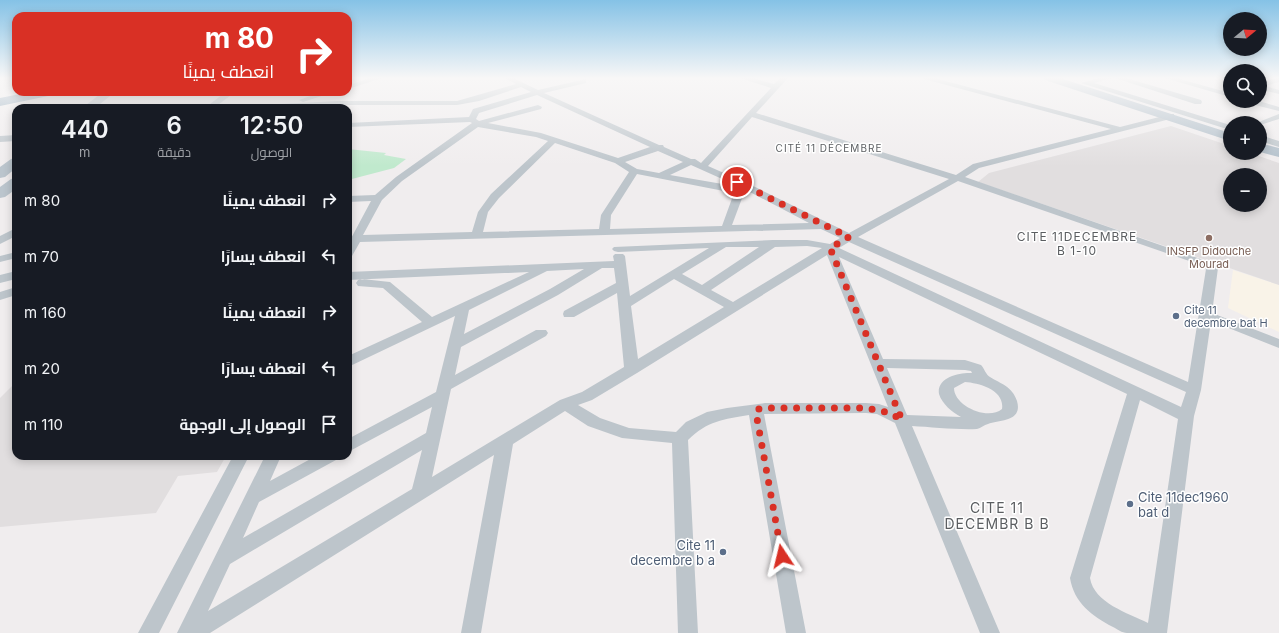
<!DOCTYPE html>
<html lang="ar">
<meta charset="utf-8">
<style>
body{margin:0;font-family:Inter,Cairo,sans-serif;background:#20242c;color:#f1f3f6;direction:rtl;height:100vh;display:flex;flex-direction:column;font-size:15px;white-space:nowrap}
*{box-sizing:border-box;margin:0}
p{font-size:13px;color:#9ea1a6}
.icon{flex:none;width:22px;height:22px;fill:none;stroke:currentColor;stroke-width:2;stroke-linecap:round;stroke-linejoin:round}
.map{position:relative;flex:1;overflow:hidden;direction:ltr}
.details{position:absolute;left:12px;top:104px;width:340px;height:356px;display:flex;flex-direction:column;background:#171b24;border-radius:12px;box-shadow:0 2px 10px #0003;direction:rtl}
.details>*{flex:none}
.banner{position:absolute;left:12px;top:12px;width:340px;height:84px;border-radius:12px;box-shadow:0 2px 10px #0003;direction:rtl;background:#d93025;color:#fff;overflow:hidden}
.needle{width:26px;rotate:72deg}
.fabs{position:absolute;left:1223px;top:12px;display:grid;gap:8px}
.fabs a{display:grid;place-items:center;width:44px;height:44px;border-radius:50%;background:#171b24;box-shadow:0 2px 10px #0003;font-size:20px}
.pin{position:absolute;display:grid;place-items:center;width:34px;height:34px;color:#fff;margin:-17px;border:2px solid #fff;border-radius:50%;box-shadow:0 1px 4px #0007}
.me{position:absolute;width:44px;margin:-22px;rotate:350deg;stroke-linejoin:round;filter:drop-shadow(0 0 3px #0008)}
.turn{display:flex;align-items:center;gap:14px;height:84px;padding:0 12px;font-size:18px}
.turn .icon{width:52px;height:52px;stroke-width:2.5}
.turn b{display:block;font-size:28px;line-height:34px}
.eta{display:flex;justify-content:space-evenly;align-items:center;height:68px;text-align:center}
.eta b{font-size:24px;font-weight:600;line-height:28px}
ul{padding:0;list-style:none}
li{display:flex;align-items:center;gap:12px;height:56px;padding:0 12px}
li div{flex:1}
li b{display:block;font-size:15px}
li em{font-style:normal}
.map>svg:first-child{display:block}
.commercial{fill:#f9f3e8}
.education{fill:#e1dedf;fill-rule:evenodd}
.green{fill:#c0e9cd}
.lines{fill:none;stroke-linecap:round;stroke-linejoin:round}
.street{fill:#bdc5cb;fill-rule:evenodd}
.secondary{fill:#bbc5cd;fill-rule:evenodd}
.primary{fill:#b0bec9;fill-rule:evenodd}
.highway{fill:#8aa3b7;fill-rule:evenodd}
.route{stroke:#d93025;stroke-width:7;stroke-dasharray:0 12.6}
.education-dot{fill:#8d6e63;stroke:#fff;stroke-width:1.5}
.service-dot{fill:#5c6f8a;stroke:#fff;stroke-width:1.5}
.labels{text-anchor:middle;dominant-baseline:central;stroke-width:3;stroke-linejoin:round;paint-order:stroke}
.far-neighbourhood-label{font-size:10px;letter-spacing:1px;fill:#5b5e61;stroke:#fff}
.education-label{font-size:11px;fill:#785e54;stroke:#fff}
.service-label{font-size:11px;fill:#4e5e75;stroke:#fff;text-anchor:start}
.neighbourhood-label{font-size:12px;letter-spacing:1px;fill:#5b5e61;stroke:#fff}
.near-service-label{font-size:13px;fill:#4e5e75;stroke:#fff;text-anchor:start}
.near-neighbourhood-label{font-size:14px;letter-spacing:1px;fill:#5b5e61;stroke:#fff}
</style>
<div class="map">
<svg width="1279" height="633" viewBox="0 0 1279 633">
<rect width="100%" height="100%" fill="#f0edee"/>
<!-- commercial -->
<path class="commercial" d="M 1233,270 L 1279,285 L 1279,332 L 1228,308 Z"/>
<!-- education -->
<path class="education" d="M 1171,126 L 1230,146 L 1230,153 L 1250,153 L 1279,163 L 1279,285 L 978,182 L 989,173 ZM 1230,175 L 1260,175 L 1260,205 L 1230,205 Z
M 16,382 L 16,456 L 226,456 L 217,472 L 178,476 L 156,513 L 0,527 L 0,398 Z"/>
<!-- green -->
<path class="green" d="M 348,149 L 386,153 L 384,155 L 406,159 L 394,168 L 348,180 Z"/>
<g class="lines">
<!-- street -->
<path class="street" d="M 371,78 L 382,78 L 348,89 L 348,85 Z
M 505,78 L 513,78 L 538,90 L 586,79 L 586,83 L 544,93 L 659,145 L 663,145 L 664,147 L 691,159 L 695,159 L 701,163 L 771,88 L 743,79 L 742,78 L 752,78 L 774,84 L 780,78 L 788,78 L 756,113 L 956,175 L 973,164 L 1111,129 L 924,79 L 923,78 L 934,78 L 1120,127 L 1171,114 L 1174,114 L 1174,118 L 979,168 L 965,177 L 1212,263 L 1218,268 L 1212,313 L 1279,339 L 1279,348 L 1211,321 L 1201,390 L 1194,416 L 1167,633 C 1154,633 1140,633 1127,633 C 1122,633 1117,629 1113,627 C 1092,616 1074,603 1070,578 L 1127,394 L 839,257 L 883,359 L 965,360 L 981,365 C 984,368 986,375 990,377 C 1001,384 1012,386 1017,401 C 1023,422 999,420 988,424 C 984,425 981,428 977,429 C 958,430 931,427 912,426 L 1000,633 L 980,633 L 895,423 L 877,414 L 866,413 L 764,414 L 806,633 L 786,633 L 749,415 C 724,419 707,421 688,440 L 698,633 L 678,633 L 672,443 L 622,438 L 588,426 L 565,411 L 513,444 L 481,633 L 461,633 L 494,455 L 210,633 L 177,633 L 265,456 L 281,456 L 270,481 L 316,456 L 338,456 L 336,460 L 259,502 L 243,538 L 426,433 L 432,407 L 348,452 L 348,439 L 436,392 L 455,316 L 348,367 L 348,356 L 422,322 L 383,288 L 358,286 L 356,283 L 358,280 L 362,279 L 390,282 L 432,317 L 529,272 L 348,280 L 348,272 L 614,261 L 613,256 L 615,254 L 623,254 L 625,256 L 630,296 L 709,248 L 618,252 L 614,251 L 612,249 L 614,247 L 773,240 L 807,240 L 830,244 L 840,238 L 821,229 L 360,242 L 352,256 L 348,257 L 348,244 L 371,201 L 348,202 L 348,196 L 375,195 L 396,177 L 472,123 L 470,122 L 348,127 L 348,123 L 469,117 L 473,109 L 531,92 L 521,87 L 479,101 L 457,105 L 339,105 L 284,108 L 233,108 L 237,106 L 339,101 L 457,101 L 516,84 ZM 537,95 L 650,147 L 618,158 L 541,133 L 488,123 L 541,109 L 542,107 L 538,105 L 479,121 L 476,119 L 479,113 ZM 752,117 L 949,179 L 849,233 L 751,185 L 708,166 ZM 478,127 L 536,137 L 548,141 L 491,194 L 478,212 L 472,232 L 363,235 L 382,200 L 402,181 ZM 555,143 L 615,163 L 629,172 L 601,215 L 599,229 L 483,232 L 488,212 L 499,198 ZM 658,151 L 683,162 L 659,173 L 637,169 L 625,162 ZM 691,165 L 740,187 L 670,175 ZM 637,174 L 734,193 L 722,226 L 610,229 L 611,215 ZM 958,181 L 1195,263 L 1206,269 L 1188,382 L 858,237 ZM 748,191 L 809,223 L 732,225 L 744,193 ZM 849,242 L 1186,392 L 1181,407 L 839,248 ZM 807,246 L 822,248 L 733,302 L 711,290 L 775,247 ZM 726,247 L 759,247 L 702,285 L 682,274 ZM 827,255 L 888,407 L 879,404 L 866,403 L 765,403 L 727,408 L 707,412 L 686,422 L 676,432 L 629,428 L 600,418 L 578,405 L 592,400 L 637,373 ZM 602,268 L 614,268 L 616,283 L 564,311 L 563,314 L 564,317 L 574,317 L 617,293 L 624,367 L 582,392 L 560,400 L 432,477 L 451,389 L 546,336 L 548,333 L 546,330 L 536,330 L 455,375 L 461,347 L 558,295 ZM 584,269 L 550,289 L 464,334 L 469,310 L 547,271 ZM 674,279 L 724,307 L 638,359 L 631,306 ZM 887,368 L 965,370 L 971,371 L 972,373 C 961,372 936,377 939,394 C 942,404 952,412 961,417 L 907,415 ZM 965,382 C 979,383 1005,390 1002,409 C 988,421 954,406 954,388 ZM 1140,400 L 1178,419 L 1148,623 C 1128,613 1094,603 1090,578 ZM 422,450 L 412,489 L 208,611 L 230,564 Z
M 1099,78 L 1112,78 L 1094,83 L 1230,125 L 1230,130 L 1081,83 Z
M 1115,78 L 1126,78 L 1201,100 L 1202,102 L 1201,104 L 1195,104 Z
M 1165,78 L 1176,78 L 1230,93 L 1230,97 Z
M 1223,78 L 1230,78 L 1230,81 Z
M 1276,78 L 1279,78 L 1279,82 L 1265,86 L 1279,90 L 1279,94 L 1260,89 L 1260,83 Z
M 218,92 L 235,92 L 214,108 L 205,108 L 223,94 Z
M 322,92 L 334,92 L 303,102 L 299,100 Z
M 1246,101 L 1259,101 L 1279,107 L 1279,111 L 1247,103 Z
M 1279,114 L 1279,119 L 1260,125 L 1260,123 L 1256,123 Z
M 16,135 L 16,141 L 0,142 L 0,136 Z
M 1260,135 L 1279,141 L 1279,147 L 1260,141 Z
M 16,228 L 16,236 L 0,244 L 0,236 Z
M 16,252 L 16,258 L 0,262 L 0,256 Z
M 16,271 L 16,279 L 0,283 L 0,275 Z
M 16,287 L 16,295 L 0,300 L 0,292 Z
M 233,456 L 249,456 L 159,633 L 138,633 Z"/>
<!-- secondary -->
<path class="secondary" d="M 103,92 L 115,92 L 95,108 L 82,108 Z
M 16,158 L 16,168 L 5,177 L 0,178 L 0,167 L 11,159 Z
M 16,178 L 16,189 L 5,197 L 0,198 L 0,187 L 11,179 Z"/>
<!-- primary -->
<path class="primary" d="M 1043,78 L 1060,78 L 1230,133 L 1230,141 L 1045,80 Z
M 1260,143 L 1279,148 L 1279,157 L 1260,152 Z"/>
<!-- highway -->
<path class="highway" d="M 30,92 L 55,92 L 53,95 L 0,106 L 0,98 Z"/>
</g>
<!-- sky -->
<linearGradient id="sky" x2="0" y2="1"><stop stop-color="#85c2e6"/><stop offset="0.47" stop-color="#f8f7f7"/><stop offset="1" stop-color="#f8f7f7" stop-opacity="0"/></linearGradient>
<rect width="1279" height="166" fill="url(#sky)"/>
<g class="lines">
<!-- route -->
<path class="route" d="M 737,182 L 849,237 L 830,248 L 902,420 L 890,413 L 866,408 L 765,408 L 759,409 L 756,413 L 782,556"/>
</g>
<!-- markers -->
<circle class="education-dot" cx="1209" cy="238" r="4"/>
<g class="service-dot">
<circle cx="1176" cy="316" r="4"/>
<circle cx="1130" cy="504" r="4"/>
<circle cx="723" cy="552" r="4"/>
</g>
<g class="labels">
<!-- far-neighbourhood labels -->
<g class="far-neighbourhood-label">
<text x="829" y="148">CITÉ 11 DÉCEMBRE</text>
</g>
<!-- education labels -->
<g class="education-label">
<text x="1209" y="251">INSFP Didouche<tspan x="1209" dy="13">Mourad</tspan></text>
</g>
<!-- service labels -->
<g class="service-label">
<text x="1184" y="310">Cite 11<tspan x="1184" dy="13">decembre bat H</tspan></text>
</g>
<!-- neighbourhood labels -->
<g class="neighbourhood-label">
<text x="1077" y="236">CITE 11DECEMBRE<tspan x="1077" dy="14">B 1-10</tspan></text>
</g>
<!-- near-service labels -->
<g class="near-service-label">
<text x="1138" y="497">Cite 11dec1960<tspan x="1138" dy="15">bat d</tspan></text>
<text x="715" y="545" text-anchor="end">Cite 11<tspan x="715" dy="15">decembre b a</tspan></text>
</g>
<!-- near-neighbourhood labels -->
<g class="near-neighbourhood-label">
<text x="997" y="507">CITE 11<tspan x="997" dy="16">DECEMBR B B</tspan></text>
</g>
</g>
</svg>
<div class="fabs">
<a><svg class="needle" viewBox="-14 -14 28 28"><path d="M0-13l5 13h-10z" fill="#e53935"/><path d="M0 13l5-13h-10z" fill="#9ea1a6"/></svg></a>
<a><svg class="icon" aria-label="search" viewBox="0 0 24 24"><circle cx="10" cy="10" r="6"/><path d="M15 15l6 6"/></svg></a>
<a>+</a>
<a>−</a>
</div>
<div class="pin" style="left:737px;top:182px;background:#d93025"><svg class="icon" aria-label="arrive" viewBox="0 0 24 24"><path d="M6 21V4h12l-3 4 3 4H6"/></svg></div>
<svg class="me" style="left:782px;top:556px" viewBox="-20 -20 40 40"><path d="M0-17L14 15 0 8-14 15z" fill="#d93025" stroke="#fff" stroke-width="4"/></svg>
<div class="banner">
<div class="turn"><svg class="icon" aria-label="right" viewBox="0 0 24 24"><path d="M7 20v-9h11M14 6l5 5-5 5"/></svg><div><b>80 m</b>انعطف يمينًا</div></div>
</div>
<section class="details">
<div class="eta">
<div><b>12:50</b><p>الوصول</p></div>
<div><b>6</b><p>دقيقة</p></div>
<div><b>440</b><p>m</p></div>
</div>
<ul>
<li><svg class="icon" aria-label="right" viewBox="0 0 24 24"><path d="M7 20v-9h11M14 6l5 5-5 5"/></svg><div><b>انعطف يمينًا</b></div><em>80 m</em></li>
<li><svg class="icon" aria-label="left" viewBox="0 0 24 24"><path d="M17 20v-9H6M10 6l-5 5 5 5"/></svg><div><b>انعطف يسارًا</b></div><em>70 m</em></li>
<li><svg class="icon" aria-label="right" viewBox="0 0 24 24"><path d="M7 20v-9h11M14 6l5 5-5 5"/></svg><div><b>انعطف يمينًا</b></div><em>160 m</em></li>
<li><svg class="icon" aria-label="left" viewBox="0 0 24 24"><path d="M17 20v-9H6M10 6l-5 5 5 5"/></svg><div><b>انعطف يسارًا</b></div><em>20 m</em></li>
<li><svg class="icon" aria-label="arrive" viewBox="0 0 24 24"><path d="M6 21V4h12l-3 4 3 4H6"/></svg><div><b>الوصول إلى الوجهة</b></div><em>110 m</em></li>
</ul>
</section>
</div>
